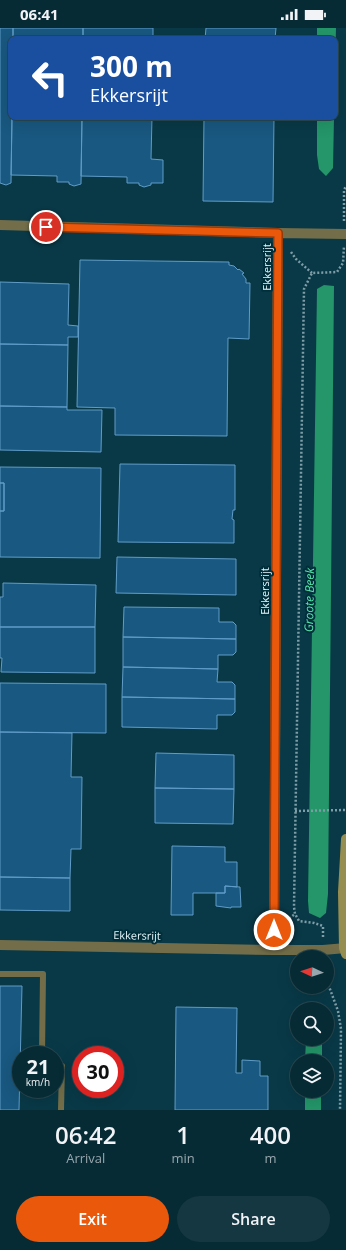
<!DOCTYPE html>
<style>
body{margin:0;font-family:"Open Sans",sans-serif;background:#153741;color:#f1f3f6;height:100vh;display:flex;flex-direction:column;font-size:15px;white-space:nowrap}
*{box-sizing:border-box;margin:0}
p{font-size:13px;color:#98a7ad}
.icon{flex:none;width:22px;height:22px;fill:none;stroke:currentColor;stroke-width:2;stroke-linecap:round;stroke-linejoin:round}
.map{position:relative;height:1082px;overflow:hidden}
.sheet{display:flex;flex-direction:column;background:#072b35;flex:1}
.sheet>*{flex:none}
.banner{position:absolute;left:8px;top:8px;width:330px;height:84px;border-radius:8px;box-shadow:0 4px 16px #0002,0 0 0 1px #284750;background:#1a4fa0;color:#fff;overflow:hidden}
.needle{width:26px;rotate:274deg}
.buttons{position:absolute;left:290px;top:922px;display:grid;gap:8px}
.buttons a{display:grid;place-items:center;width:44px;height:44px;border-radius:50%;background:#072b35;box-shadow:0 4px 16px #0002,0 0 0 1px #284750;font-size:20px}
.speed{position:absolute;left:12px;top:1018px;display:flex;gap:8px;font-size:20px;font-weight:700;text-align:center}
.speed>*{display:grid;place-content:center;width:52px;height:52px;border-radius:50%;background:#072b35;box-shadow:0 4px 16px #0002,0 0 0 1px #284750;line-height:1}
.speed small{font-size:10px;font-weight:400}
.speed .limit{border:6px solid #d22;background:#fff;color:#111}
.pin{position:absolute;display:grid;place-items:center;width:34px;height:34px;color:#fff;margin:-17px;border:2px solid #fff;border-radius:50%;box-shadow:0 1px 4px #0007}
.me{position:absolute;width:44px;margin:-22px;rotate:0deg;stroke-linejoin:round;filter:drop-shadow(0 0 3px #0008)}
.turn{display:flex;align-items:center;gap:14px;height:84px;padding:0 16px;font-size:18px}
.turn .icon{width:52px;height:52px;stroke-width:2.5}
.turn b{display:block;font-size:28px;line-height:34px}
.eta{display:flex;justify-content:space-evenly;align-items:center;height:68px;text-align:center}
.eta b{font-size:24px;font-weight:600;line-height:28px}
.primary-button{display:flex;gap:8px;margin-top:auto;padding:8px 16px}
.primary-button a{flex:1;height:46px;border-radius:24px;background:#ea580c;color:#fff;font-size:16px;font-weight:600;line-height:46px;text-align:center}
.primary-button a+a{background:#153741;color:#f1f3f6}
.status{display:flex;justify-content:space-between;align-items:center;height:28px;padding:0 20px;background:#072b35;direction:ltr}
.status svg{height:11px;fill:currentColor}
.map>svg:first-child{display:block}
.water{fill:#249669}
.building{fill:#195880;stroke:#609cc8}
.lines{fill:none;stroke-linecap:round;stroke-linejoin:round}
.path{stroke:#7e9da7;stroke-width:2.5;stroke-dasharray:2 2;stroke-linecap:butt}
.service{stroke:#736e49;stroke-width:6}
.minor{stroke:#736e49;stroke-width:10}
.secondary{stroke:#968e51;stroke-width:10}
.route-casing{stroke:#983908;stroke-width:10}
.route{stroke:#ea580c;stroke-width:7}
.labels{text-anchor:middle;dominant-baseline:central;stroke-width:4;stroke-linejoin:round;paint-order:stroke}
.street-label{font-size:11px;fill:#e7f7fc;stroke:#002f3c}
.water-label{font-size:12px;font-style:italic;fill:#5ce9ac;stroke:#002f3c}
</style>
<div class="status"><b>06:41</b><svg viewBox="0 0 49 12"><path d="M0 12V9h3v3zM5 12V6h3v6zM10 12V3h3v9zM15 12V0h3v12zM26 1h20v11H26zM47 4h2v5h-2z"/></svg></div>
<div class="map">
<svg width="346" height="1082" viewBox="0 0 346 1082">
<rect width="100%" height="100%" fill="#093947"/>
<!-- water -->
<path class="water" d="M 317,0 L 336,0 L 335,38 L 335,11 L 317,11 Z
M 317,89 L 334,89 L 333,140 L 326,148 L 319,141 L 317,127 Z
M 324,257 L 334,258 L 328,866 L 326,885 L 320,890 L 309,885 L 308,873 L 317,261 Z
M 306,1011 L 322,1011 L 322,1033 L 305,1033 Z
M 305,1063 L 321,1063 L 321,1082 L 305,1082 Z"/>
<!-- building -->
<path class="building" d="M 0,0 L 13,0 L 13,11 L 11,11 L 11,89 L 12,89 L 11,155 L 6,157 L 0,155 Z
M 13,0 L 83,0 L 83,11 L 13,11 Z
M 83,0 L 153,0 L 153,11 L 83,11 Z
M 206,0 L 276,0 L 275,11 L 205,11 Z
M 12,89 L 82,89 L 81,156 L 74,158 L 69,156 L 69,154 L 57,154 L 57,148 L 11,147 Z
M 82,89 L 152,89 L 151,131 L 163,132 L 163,155 L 151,155 L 151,157 L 144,159 L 139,157 L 139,155 L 127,155 L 127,149 L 81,148 Z
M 204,89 L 274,89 L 273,174 L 203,173 Z
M 80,232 L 229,234 L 229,237 L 234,238 L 238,242 L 239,241 L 244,245 L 242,246 L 246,251 L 246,255 L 250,255 L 249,311 L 228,310 L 227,408 L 115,407 L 115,380 L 77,379 Z
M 0,254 L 69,256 L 68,297 L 78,298 L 78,309 L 68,309 L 68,317 L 0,316 Z
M 0,316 L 68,317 L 67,379 L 0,378 Z
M 0,378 L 67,379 L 67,382 L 102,382 L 101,424 L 0,422 Z
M 120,436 L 235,437 L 235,482 L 233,482 L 232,491 L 234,492 L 234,515 L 118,514 Z
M 0,439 L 101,440 L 100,530 L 0,529 L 0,483 L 4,483 L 4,455 L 0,455 Z
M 0,455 L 4,455 L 4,483 L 0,483 Z
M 117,529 L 236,531 L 236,567 L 116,565 Z
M 3,555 L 96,557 L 95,599 L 0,599 L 0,569 L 3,569 Z
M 124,579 L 219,580 L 219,594 L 233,594 L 236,597 L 236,611 L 123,609 Z
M 0,599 L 95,599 L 95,645 L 1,644 L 2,630 L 0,630 Z
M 123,609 L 236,611 L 236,624 L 233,627 L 218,627 L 218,641 L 123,639 Z
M 123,639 L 218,641 L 217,654 L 232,654 L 235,657 L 235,671 L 122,669 Z
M 0,655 L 106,656 L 106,705 L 0,704 Z
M 122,669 L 235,671 L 235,684 L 232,687 L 217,687 L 217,701 L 122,699 Z
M 0,704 L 72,705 L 71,749 L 82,749 L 81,821 L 71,821 L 70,850 L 0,849 Z
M 156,725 L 234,727 L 234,761 L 155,760 Z
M 155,760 L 234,761 L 233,796 L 155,795 Z
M 172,818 L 225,819 L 225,834 L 237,834 L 237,859 L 225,858 L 225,865 L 193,865 L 193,887 L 171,887 Z
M 0,849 L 70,850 L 70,883 L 0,882 Z
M 225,858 L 240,859 L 241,879 L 231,879 L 231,880 L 216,878 L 216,865 L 225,865 Z
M 0,958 L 22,958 L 19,1082 L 0,1082 Z
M 176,979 L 237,980 L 236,1045 L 242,1045 L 242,1032 L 260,1033 L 260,1048 L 268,1048 L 268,1082 L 175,1082 Z"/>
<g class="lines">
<!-- path -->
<path class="path" d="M 344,193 L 344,162 L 346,158
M 291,224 L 296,231 L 312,245
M 295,783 L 346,782
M 286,893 L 295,886
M 323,909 L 323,898 L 314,895 L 299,893 L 295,886 L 294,879 L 304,261 L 312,245 L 337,244 L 343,235 L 344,218
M 292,935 L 297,938
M 327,953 L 338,983 L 341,1001 L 340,1082"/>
<!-- service -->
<path class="service" d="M 0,946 L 43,946 L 42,1027
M 55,1038 L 62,1038 L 61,1082"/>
<!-- minor -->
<path class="minor" d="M 0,197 L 278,205 L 346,206
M 0,917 L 274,922 L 323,922 L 346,920
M 274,922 L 278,205"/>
<!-- secondary -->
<path class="secondary" d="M 346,811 L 343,864 L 344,920 L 346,926"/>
</g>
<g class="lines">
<defs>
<path id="route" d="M 46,199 L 278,205 L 274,902"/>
</defs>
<!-- route casing -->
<use href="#route" class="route-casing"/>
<!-- route -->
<use href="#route" class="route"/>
</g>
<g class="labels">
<!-- street labels -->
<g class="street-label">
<text transform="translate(266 239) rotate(-90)">Ekkersrijt</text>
<text transform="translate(264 563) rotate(-90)">Ekkersrijt</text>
<text transform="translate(137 907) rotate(1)">Ekkersrijt</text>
</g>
<!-- water labels -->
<g class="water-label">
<text transform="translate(309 572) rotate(-89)">Groote Beek</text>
</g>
</g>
</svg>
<div class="buttons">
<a><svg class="needle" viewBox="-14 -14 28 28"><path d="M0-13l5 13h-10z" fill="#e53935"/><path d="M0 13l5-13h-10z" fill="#98a7ad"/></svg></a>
<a><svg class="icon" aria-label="search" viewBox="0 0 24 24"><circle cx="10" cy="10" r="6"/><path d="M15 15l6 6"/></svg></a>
<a><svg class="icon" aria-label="layers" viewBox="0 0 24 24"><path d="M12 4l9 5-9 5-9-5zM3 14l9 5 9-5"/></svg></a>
</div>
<div class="speed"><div>21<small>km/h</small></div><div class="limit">30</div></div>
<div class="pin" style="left:46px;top:199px;background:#d93025"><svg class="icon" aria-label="arrive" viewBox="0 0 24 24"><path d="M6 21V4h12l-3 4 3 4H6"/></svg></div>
<svg class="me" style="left:274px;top:902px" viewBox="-20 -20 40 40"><circle r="17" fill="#ea580c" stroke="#fff" stroke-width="3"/><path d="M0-11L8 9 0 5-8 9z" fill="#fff"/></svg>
<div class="banner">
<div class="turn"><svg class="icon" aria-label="left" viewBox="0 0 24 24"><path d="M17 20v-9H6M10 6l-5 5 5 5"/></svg><div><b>300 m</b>Ekkersrijt</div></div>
</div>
</div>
<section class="sheet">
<div class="eta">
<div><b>06:42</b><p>Arrival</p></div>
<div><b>1</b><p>min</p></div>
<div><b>400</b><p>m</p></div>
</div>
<div class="primary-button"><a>Exit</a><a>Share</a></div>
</section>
